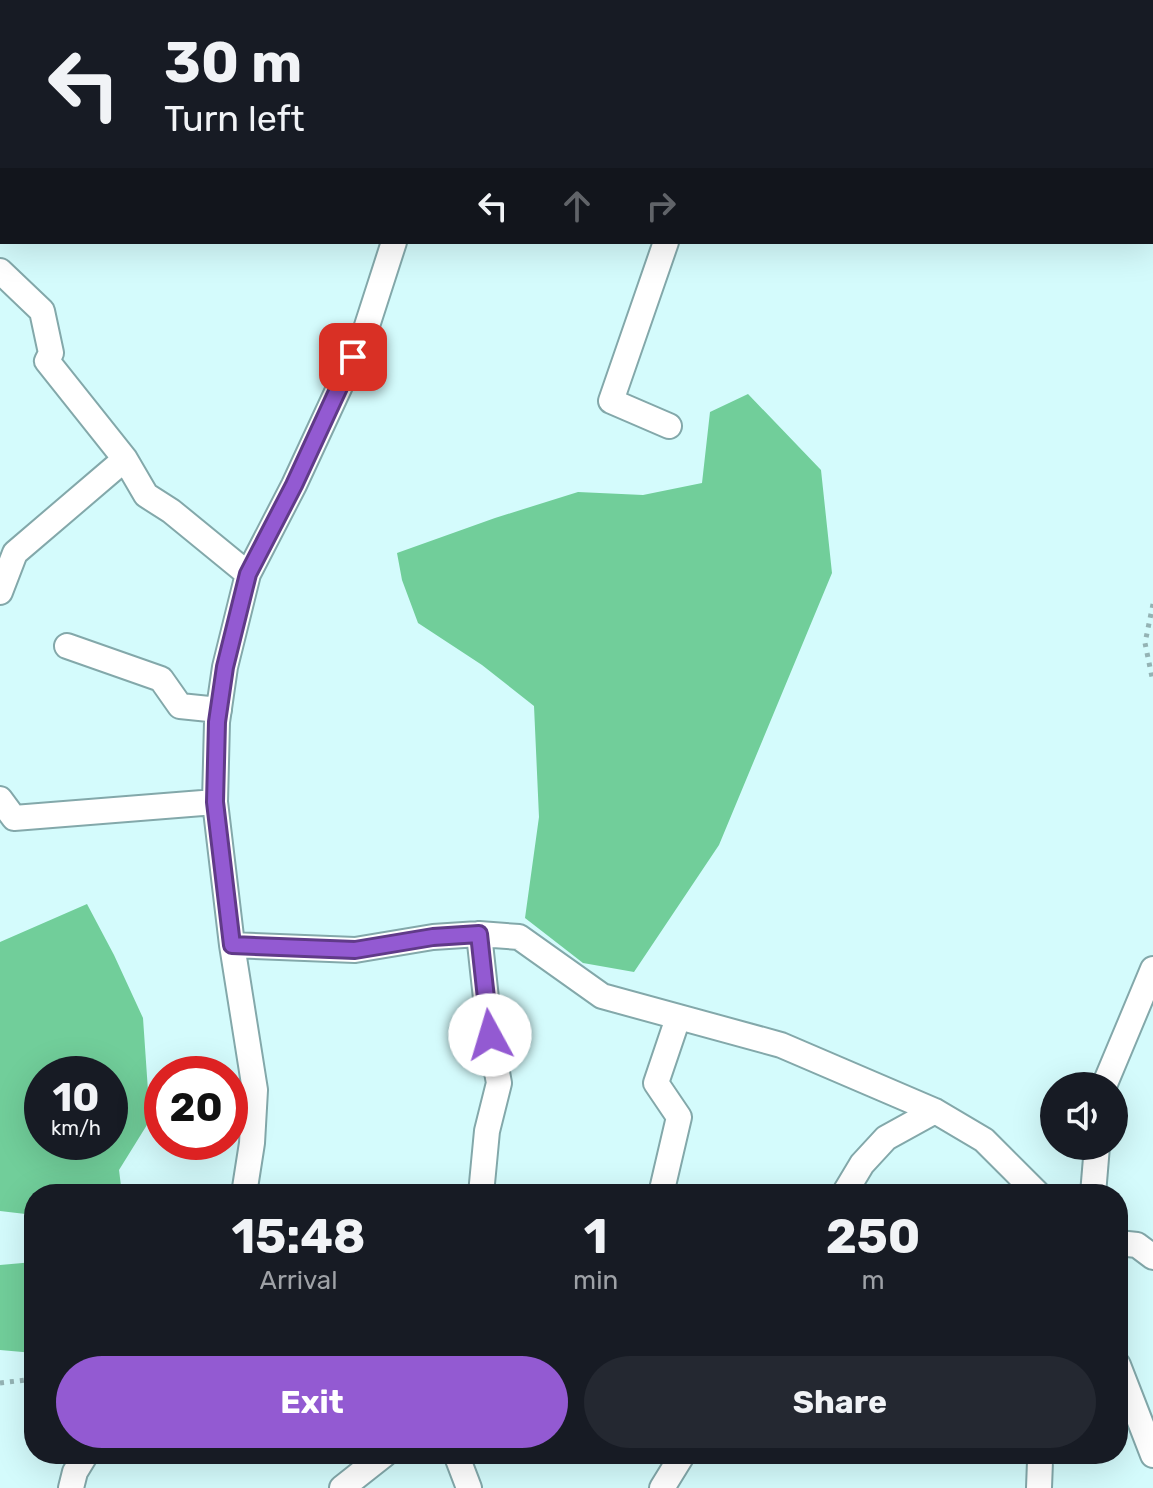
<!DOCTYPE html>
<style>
body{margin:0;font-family:Rubik,sans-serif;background:#242831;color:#f1f3f6;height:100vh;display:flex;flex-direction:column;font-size:30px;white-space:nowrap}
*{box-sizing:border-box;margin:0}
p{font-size:26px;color:#9ea1a6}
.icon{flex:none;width:44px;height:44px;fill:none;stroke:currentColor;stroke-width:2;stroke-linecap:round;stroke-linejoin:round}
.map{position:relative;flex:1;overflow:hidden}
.drawer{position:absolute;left:24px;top:1184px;width:1104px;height:280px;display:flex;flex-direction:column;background:#171b24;border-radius:32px;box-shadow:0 8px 32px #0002}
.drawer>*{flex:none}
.banner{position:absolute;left:0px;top:0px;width:1154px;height:244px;box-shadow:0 8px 32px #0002;background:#171b24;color:#f1f3f6;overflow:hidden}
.buttons{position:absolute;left:1040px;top:1072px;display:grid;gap:16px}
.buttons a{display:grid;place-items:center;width:88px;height:88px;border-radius:50%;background:#171b24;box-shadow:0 8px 32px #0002;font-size:40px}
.speed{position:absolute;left:24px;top:1056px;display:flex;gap:16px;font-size:40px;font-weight:700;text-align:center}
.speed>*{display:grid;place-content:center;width:104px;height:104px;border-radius:50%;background:#171b24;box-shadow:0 8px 32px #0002;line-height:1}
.speed small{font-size:20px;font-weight:400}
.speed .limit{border:12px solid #d22;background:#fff;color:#111}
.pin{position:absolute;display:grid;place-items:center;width:68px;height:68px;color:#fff;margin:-34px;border-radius:16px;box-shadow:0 4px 12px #0006}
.me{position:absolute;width:88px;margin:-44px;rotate:354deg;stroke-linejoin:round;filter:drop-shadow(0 0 6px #0008)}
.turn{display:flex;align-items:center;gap:28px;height:168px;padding:0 32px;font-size:36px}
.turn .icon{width:104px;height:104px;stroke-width:2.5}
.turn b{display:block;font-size:56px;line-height:68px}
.lanes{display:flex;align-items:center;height:76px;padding:0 32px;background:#0003;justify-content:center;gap:40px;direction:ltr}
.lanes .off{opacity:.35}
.eta{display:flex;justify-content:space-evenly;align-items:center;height:136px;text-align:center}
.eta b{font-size:48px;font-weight:700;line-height:56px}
.button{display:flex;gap:16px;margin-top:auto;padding:16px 32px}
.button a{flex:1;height:92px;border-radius:48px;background:#935ad2;color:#fff;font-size:32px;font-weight:700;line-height:92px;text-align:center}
.button a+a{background:#242831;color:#f1f3f6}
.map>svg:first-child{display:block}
.forest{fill:#71ce9a;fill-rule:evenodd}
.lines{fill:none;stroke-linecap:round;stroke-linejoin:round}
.minor-casing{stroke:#83a8aa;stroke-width:28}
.path{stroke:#94b3b4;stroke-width:5;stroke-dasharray:4 6;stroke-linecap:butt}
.minor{stroke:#fff;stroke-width:24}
.route-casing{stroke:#603a88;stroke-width:20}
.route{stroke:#935ad2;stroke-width:14}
</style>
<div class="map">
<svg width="1153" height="1488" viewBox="0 0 1153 1488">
<rect width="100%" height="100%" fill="#d4fbfc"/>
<!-- forest -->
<path class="forest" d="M 608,0 L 820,0 L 821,2 L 607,2 Z
M 748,394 L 821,470 L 832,573 L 719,845 L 634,972 L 583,963 L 525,918 L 539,817 L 534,706 L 482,665 L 418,623 L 402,580 L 397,553 L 495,518 L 578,492 L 643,495 L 702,483 L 710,412 Z
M 87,904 L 114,955 L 143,1018 L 150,1120 L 119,1170 L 122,1194 L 34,1194 L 34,1215 L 0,1211 L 0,942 ZM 110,1074 L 110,1142 L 42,1142 L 42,1074 Z
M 34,1262 L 34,1353 L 0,1350 L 0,1265 Z"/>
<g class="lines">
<defs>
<path id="minor" d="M 427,0 L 428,2
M 666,242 L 611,401 L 669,426
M 0,271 L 42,311 L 51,353 L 47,361 L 125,459 L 146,495 L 171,511 L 248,574
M 0,592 L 15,553 L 125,459
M 67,646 L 161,679 L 180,706 L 219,710
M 0,799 L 14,818 L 215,802
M 479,934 L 490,1035 L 499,1083 L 487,1131 L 481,1194
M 232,945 L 355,950 L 433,937 L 479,934 L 519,937 L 602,996 L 781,1045 L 935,1111 L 984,1140 L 1038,1194
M 1104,1086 L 1153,969
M 244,1194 L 252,1143 L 255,1090 L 232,945 L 215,802 L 217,722 L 225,667 L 248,574 L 294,485 L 365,332 L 394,242
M 661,1194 L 679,1117 L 656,1083 L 678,1018
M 844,1194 L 862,1164 L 886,1138 L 935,1111
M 1093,1194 L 1097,1146
M 1118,1243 L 1137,1245 L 1153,1257
M 1118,1365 L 1153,1455
M 456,1454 L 469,1488
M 71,1488 L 75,1472 L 86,1454
M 342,1488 L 385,1454
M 662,1488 L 683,1454
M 1039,1488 L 1040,1461 L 1043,1454"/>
</defs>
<!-- minor casing -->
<use href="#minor" class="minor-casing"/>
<!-- path -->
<path class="path" d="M 1153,604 L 1145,643 L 1153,682
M 0,1383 L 34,1379"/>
<!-- minor -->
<use href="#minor" class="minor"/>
</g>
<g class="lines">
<defs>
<path id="route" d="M 353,357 L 294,485 L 248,574 L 225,667 L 217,722 L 215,802 L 232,945 L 355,950 L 433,937 L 479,934 L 490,1035"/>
</defs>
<!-- route casing -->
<use href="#route" class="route-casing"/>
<!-- route -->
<use href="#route" class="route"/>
</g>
</svg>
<div class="buttons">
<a><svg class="icon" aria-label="sound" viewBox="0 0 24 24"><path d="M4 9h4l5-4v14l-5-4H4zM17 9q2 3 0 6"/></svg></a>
</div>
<div class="speed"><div>10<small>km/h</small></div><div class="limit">20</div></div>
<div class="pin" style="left:353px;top:357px;background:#d93025"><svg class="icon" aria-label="arrive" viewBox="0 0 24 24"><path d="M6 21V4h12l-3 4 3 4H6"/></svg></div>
<svg class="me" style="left:490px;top:1035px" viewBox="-20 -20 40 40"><circle r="19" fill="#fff"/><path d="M0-13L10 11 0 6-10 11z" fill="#935ad2"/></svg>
<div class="banner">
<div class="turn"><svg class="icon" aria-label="left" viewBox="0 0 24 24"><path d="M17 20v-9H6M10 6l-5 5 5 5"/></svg><div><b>30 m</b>Turn left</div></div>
<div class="lanes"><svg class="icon" aria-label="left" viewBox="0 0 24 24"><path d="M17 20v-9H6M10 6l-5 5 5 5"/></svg><svg class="icon off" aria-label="ahead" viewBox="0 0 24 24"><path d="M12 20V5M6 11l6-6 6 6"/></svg><svg class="icon off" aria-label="right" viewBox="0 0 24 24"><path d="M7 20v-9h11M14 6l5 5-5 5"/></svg></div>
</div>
<section class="drawer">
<div class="eta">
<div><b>15:48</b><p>Arrival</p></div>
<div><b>1</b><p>min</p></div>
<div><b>250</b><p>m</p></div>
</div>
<div class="button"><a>Exit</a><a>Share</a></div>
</section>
</div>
